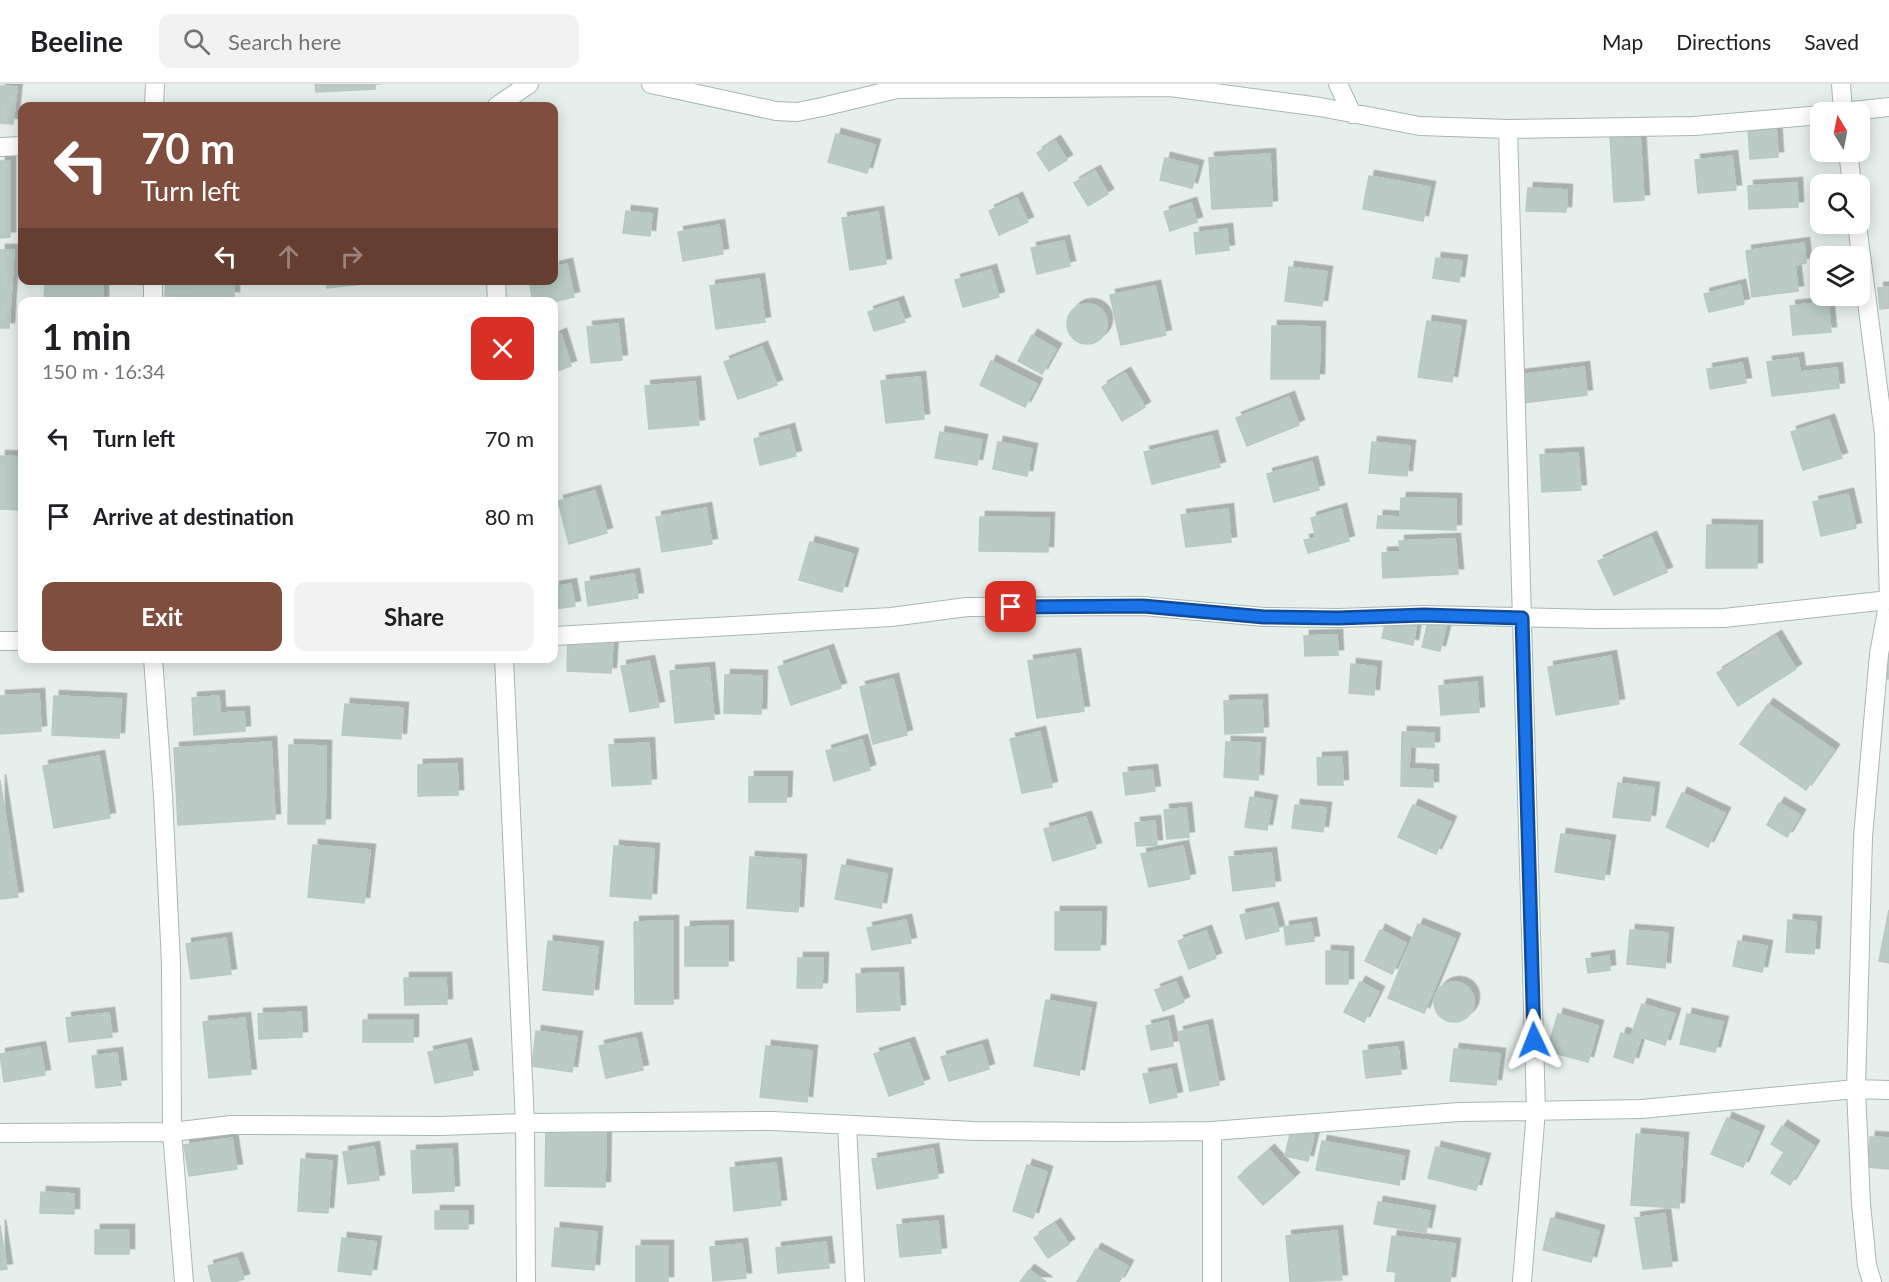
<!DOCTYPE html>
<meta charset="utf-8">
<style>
body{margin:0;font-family:Lato,sans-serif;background:#f2f2f2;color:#202124;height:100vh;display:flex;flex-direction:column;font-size:22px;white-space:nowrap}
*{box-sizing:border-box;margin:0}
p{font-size:20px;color:#757577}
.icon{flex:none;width:33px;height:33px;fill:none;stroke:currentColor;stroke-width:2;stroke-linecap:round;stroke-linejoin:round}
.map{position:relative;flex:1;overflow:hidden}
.sheet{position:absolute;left:18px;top:213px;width:540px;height:366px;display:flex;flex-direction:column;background:#fff;border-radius:12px;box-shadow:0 3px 15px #0003}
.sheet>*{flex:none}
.hud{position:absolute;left:18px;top:18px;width:540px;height:183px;border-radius:12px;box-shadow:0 3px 15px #0003;background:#7f4e3f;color:#fff;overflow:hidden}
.needle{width:39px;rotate:350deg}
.buttons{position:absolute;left:1810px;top:18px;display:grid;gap:12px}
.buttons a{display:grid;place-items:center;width:60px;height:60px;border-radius:12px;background:#fff;box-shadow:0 3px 15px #0003;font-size:30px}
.pin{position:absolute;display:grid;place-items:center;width:51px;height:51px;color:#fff;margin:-26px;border-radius:12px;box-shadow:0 3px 9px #0006}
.me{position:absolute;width:66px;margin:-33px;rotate:358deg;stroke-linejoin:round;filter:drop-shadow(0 0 4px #0008)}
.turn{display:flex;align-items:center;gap:21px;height:126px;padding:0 24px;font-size:27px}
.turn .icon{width:78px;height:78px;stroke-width:2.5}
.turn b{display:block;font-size:42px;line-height:51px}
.lanes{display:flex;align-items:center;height:57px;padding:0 24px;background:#0003;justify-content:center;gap:30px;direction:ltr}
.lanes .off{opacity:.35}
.round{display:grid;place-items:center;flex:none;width:63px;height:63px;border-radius:12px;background:#f2f2f2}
.headline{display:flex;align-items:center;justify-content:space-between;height:102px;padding:0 24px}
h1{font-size:36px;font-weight:700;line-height:45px}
.action{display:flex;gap:12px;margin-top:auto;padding:12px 24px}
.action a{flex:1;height:69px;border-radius:12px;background:#7f4e3f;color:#fff;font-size:24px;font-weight:700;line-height:69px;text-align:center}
.action a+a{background:#f2f2f2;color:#202124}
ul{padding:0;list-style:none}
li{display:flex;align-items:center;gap:18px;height:78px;padding:0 24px}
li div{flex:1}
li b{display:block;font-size:22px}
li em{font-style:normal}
header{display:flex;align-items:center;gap:36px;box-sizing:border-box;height:84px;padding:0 30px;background:#fff;border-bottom:2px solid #e0e0e0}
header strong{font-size:28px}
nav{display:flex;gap:33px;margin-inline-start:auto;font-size:21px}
.search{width:420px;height:54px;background:#f2f2f2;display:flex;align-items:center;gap:15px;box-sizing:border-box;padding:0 21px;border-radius:12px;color:#757577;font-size:22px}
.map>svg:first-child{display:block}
.building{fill:#bbcac4;stroke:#b8c9c2;stroke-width:1.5;filter:url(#shadow)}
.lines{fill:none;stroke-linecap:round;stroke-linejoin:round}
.minor-casing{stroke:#a8b8b2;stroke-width:20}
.minor{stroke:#fff;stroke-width:18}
.route-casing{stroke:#114b97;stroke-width:15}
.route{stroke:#1a73e8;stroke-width:10}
</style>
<header>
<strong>Beeline</strong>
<div class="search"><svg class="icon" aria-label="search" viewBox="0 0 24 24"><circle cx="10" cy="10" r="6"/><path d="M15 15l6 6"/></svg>Search here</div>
<nav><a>Map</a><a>Directions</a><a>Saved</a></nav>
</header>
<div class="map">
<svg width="1889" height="1198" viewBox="0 0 1889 1198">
<defs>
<filter id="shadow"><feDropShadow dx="5.5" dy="-5.5" stdDeviation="0" flood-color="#0004"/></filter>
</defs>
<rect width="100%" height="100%" fill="#e6efeb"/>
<!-- building -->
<path class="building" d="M 315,0 L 375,0 L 375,5 L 316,8 Z
M 0,2 L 17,3 L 13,40 L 0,39 Z
M 1776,42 L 1778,73 L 1750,75 L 1748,44 Z
M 836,50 L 875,61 L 867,89 L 828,78 Z
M 1640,51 L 1644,116 L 1614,118 L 1610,52 Z
M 1055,57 L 1067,76 L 1049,87 L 1037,69 Z
M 1270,70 L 1272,122 L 1212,125 L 1209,74 Z
M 1732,72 L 1736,106 L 1698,109 L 1695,76 Z
M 1165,74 L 1198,82 L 1192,104 L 1160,96 Z
M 0,77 L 10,77 L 10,153 L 0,154 Z
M 1095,87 L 1108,110 L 1088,122 L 1074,99 Z
M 1369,92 L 1430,103 L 1423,137 L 1363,125 Z
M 1797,99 L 1798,123 L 1749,125 L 1748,102 Z
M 1528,104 L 1567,106 L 1566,128 L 1526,127 Z
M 1017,114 L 1028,138 L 999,151 L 989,127 Z
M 1191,119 L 1197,138 L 1170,147 L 1164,128 Z
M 626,127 L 652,130 L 650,152 L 623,149 Z
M 878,128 L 886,180 L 850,186 L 842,134 Z
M 719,141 L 723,170 L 683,177 L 678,148 Z
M 1227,145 L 1229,166 L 1196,170 L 1194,149 Z
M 1064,157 L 1070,182 L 1037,190 L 1031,164 Z
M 1804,159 L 1806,179 L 1795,181 L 1798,207 L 1752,213 L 1746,167 Z
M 0,166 L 14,166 L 9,244 L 0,244 Z
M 1436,174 L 1462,177 L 1459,198 L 1433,194 Z
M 567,180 L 574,213 L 553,218 L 533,218 L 529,196 L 554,196 L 554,183 Z
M 1289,183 L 1327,188 L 1322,222 L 1285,217 Z
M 991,186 L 999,213 L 963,223 L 955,196 Z
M 759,195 L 765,238 L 716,245 L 710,202 Z
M 45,196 L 103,196 L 103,218 L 44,218 Z
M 166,196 L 234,196 L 234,213 L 165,212 Z
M 326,196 L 371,196 L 371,199 L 327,204 Z
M 1740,201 L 1744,220 L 1709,228 L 1704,210 Z
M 1155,202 L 1166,251 L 1121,261 L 1110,211 Z
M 1889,203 L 1889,224 L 1880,225 L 1878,204 Z
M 898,218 L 905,238 L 874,247 L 868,228 Z
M 1828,218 L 1831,248 L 1793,251 L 1790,222 Z
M1067 240a20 20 0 1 1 40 0a20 20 0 1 1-40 0Z
M 1427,237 L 1461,242 L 1452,298 L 1418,293 Z
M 618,240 L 622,276 L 591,279 L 587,243 Z
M 1272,242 L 1320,243 L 1319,295 L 1271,295 Z
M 561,250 L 571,282 L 554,288 L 554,253 Z
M 1032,251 L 1056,265 L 1042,290 L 1018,277 Z
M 762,263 L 777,301 L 738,315 L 724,278 Z
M 1798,274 L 1800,288 L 1837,284 L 1839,304 L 1772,312 L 1767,278 Z
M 991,277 L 1037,300 L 1025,323 L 980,301 Z
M 1742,279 L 1746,299 L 1710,305 L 1707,285 Z
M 1584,283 L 1587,311 L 1523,319 L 1519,291 Z
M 1125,289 L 1145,323 L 1122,337 L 1102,303 Z
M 920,293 L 924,335 L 886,339 L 881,297 Z
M 695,298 L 699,341 L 649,345 L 645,302 Z
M 1289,313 L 1299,341 L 1247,362 L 1236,334 Z
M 1829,336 L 1842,374 L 1803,386 L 1791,348 Z
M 789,345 L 796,372 L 760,381 L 754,355 Z
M 940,348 L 982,356 L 977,381 L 935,374 Z
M 1212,352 L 1220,383 L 1152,400 L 1144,368 Z
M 998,358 L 1032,365 L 1027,392 L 993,385 Z
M 1372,358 L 1410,362 L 1407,392 L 1369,389 Z
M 1578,369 L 1581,406 L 1542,408 L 1540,371 Z
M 0,372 L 22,373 L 21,426 L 0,425 Z
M 1312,378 L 1319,406 L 1274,418 L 1267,390 Z
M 595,407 L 607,449 L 569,460 L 558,417 Z
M 1848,410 L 1856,444 L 1821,452 L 1813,418 Z
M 1401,414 L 1456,415 L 1456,446 L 1377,444 L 1378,432 L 1400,433 Z
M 706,424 L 712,460 L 662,468 L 656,433 Z
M 1228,425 L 1231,458 L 1186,463 L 1181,431 Z
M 1341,425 L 1349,457 L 1308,469 L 1304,456 L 1316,454 L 1311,434 Z
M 980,433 L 1049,434 L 1048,468 L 979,467 Z
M 1707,441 L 1757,442 L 1757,484 L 1706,484 Z
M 1651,453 L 1667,488 L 1614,511 L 1598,477 Z
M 1455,455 L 1458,490 L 1383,494 L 1382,469 L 1400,468 L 1399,457 Z
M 810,458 L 853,470 L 842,508 L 799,496 Z
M 634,490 L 638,514 L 588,522 L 585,498 Z
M 571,500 L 575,522 L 554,525 L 554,503 Z
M 1429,534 L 1447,539 L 1440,567 L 1422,563 Z
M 1386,536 L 1416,542 L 1413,561 L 1382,554 Z
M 1337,551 L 1338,571 L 1305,572 L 1304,552 Z
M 568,552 L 613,554 L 611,589 L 567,587 Z
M 1776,552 L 1796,585 L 1738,622 L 1717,589 Z
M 828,566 L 841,604 L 791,621 L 778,583 Z
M 1075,570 L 1084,627 L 1037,634 L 1028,577 Z
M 1611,572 L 1619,620 L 1556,631 L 1548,583 Z
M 1886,572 L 1889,573 L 1889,595 L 1881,593 Z
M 649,577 L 659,623 L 630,628 L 621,582 Z
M 1351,580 L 1376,583 L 1374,611 L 1349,609 Z
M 709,584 L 714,635 L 675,639 L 670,587 Z
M 725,591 L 762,592 L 761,630 L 724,629 Z
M 893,595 L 907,651 L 873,660 L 860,603 Z
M 1477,598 L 1479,628 L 1441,631 L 1439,602 Z
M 39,610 L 41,647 L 0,650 L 0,612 Z
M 54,612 L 121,615 L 119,654 L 52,651 Z
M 219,612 L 220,629 L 244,628 L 245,647 L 194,651 L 192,614 Z
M 1262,616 L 1263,648 L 1225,650 L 1224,617 Z
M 345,620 L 403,624 L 401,655 L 342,651 Z
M 1768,620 L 1834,666 L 1806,706 L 1740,660 Z
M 1040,648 L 1052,703 L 1022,709 L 1010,655 Z
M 1402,648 L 1434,649 L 1434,663 L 1410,663 L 1409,685 L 1433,686 L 1433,703 L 1401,702 Z
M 862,656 L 870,686 L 834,697 L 826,667 Z
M 271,658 L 275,735 L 178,741 L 174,664 Z
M 1226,658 L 1260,659 L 1258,696 L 1224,693 Z
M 649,659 L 651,700 L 612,702 L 609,661 Z
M 289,661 L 326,662 L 325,740 L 288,740 Z
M 99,672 L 110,734 L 54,744 L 43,682 Z
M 1342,673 L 1343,701 L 1318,701 L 1317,674 Z
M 457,680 L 458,711 L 418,712 L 418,681 Z
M 1152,686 L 1155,707 L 1126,711 L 1123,689 Z
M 749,693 L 787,693 L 786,718 L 749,718 Z
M 0,696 L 18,813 L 0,815 Z
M 1618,699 L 1654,704 L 1650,737 L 1613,733 Z
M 1682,709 L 1725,729 L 1708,763 L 1666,743 Z
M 1250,713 L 1272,717 L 1267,746 L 1245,743 Z
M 1779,719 L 1800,731 L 1787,753 L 1767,741 Z
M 1295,721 L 1326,724 L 1323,748 L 1292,744 Z
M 1413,721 L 1451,738 L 1436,770 L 1398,753 Z
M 1186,724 L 1189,753 L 1167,755 L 1164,726 Z
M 1086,733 L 1096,764 L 1053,777 L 1044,745 Z
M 1155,737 L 1157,761 L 1137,762 L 1135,739 Z
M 1561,750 L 1610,757 L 1604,796 L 1555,788 Z
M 313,761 L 370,766 L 364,819 L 308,813 Z
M 614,762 L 654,765 L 651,815 L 610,812 Z
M 1183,762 L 1190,795 L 1149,803 L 1141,770 Z
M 1271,769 L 1275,802 L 1233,807 L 1229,773 Z
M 750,773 L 801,776 L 798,828 L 747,824 Z
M 842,781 L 887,790 L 881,824 L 835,815 Z
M 1273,824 L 1279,847 L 1246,855 L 1240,831 Z
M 1889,826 L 1889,879 L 1879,877 Z
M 1055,828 L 1101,828 L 1100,866 L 1055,866 Z
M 906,836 L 911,859 L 872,866 L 867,844 Z
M 1788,836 L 1816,838 L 1814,870 L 1786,868 Z
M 673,837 L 673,920 L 635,920 L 634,838 Z
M 1311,839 L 1314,857 L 1286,861 L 1284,843 Z
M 1418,840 L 1455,855 L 1424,929 L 1388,914 Z
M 728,842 L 728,882 L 685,882 L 685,843 Z
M 1380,846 L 1406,859 L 1392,890 L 1365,877 Z
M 1630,846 L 1668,849 L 1665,884 L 1627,880 Z
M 1206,847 L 1216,874 L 1189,885 L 1178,857 Z
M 226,854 L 231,890 L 191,895 L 186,860 Z
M 548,857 L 598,863 L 593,911 L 543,906 Z
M 1738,857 L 1767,862 L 1762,888 L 1733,882 Z
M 1326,867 L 1348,868 L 1348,900 L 1326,900 Z
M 1609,872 L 1610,886 L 1588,889 L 1586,875 Z
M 798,874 L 823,874 L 822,904 L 797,904 Z
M 898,889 L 900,926 L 857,928 L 856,890 Z
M 404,894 L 446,894 L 447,920 L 405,921 Z
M1434 918a20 20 0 1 1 40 0a20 20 0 1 1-40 0Z
M 1176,898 L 1184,918 L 1163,927 L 1155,906 Z
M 1360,898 L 1379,908 L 1364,938 L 1344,928 Z
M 1046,916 L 1091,924 L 1079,991 L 1034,982 Z
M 1642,920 L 1675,930 L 1665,961 L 1641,953 L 1633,979 L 1614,973 L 1621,949 L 1631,952 Z
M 301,928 L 302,953 L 259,955 L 258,930 Z
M 109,929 L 112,953 L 69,958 L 66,934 Z
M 1558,930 L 1598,942 L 1588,978 L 1547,967 Z
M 1687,930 L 1723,938 L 1715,968 L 1680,960 Z
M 245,934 L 251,990 L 209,994 L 203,938 Z
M 363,936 L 413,936 L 413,958 L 363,958 Z
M 1168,937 L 1173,962 L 1151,966 L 1146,942 Z
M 1207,941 L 1219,1001 L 1190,1007 L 1178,948 Z
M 536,947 L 577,953 L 572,988 L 532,982 Z
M 636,954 L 643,986 L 606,994 L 599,962 Z
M 909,959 L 924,1000 L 889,1012 L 874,970 Z
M 466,960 L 473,991 L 435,999 L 428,968 Z
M 982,961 L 989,985 L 949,997 L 941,973 Z
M 766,962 L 812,967 L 807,1018 L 760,1013 Z
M 40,963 L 45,991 L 4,998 L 0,970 Z
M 1398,963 L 1401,990 L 1366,994 L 1363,967 Z
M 1454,965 L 1500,970 L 1496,1001 L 1450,997 Z
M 117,969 L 121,1001 L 96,1004 L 92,972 Z
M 1171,985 L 1177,1013 L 1150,1019 L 1143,990 Z
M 1727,1034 L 1759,1048 L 1743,1083 L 1711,1070 Z
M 546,1040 L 606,1041 L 605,1103 L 545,1102 Z
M 1782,1042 L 1814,1062 L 1790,1101 L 1771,1089 L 1784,1068 L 1771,1060 Z
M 1291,1046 L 1314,1051 L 1308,1077 L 1285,1072 Z
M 1636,1050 L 1683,1054 L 1679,1124 L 1631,1121 Z
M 1870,1053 L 1889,1054 L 1889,1085 L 1867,1083 Z
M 232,1054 L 237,1085 L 189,1092 L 184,1061 Z
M 1322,1057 L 1404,1072 L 1399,1101 L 1316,1086 Z
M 374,1063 L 379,1096 L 348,1100 L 343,1068 Z
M 1436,1063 L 1485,1075 L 1476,1106 L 1428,1094 Z
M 452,1065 L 454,1107 L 413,1109 L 411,1067 Z
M 933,1065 L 938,1094 L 877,1105 L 872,1075 Z
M 1269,1066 L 1294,1094 L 1263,1121 L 1238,1093 Z
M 301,1075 L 332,1077 L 328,1129 L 298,1127 Z
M 776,1079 L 781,1121 L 734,1127 L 730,1084 Z
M 1027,1081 L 1047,1088 L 1033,1134 L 1013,1127 Z
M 41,1108 L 74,1110 L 74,1130 L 40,1129 Z
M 1378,1118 L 1430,1127 L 1426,1149 L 1374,1140 Z
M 435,1127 L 468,1127 L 468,1145 L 435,1145 Z
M 1665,1130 L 1672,1182 L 1643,1185 L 1635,1134 Z
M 1551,1134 L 1599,1147 L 1591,1178 L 1543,1166 Z
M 938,1137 L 941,1169 L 900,1173 L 897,1141 Z
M 1055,1140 L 1069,1160 L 1048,1174 L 1034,1154 Z
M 0,1141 L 7,1185 L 0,1186 Z
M 555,1144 L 597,1148 L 594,1186 L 552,1182 Z
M 95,1146 L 129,1146 L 129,1170 L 95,1170 Z
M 1337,1147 L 1342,1196 L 1290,1198 L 1286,1152 Z
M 1392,1152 L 1455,1160 L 1450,1198 L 1395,1198 L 1396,1188 L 1387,1187 Z
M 342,1154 L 376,1158 L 371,1191 L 338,1187 Z
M 826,1158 L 829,1184 L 778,1189 L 776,1164 Z
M 742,1160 L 746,1194 L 713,1197 L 710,1163 Z
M 636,1162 L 668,1162 L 668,1198 L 636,1198 Z
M 1096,1165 L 1128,1182 L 1119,1198 L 1077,1198 Z
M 237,1174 L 244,1195 L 234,1198 L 212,1198 L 208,1182 Z
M 1029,1186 L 1046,1198 L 1020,1198 Z"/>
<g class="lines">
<defs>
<path id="minor" d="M 651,0 L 776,27 L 797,28 L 822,23 L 897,5 L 1170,3 L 1320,23 L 1420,42 L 1508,45 L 1694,42 L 1821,31
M 1338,0 L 1352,30
M 1841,0 L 1843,28
M 154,22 L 155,0
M 497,22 L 529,0
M 1843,28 L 1889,23
M 1508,45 L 1536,1026 L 1522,1198
M 0,63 L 22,62
M 1848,68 L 1852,100
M 1857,140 L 1884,350 L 1889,516 L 1879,570 L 1863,753 L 1856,1005 L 1861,1120 L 1867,1181 L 1872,1198
M 153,196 L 153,218
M 496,196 L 497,218
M 554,552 L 891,533 L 967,523 L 1143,522 L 1264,533 L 1338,534 L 1424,531 L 1596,535 L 1724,534 L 1889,516
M 0,557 L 22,557
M 153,574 L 163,711 L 171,880 L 172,1048 L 184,1198
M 504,574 L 525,1039 L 526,1198
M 847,1041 L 855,1198
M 0,1049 L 172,1048 L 231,1041 L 441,1042 L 525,1039 L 772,1037 L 974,1047 L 1114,1048 L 1212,1047 L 1459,1028 L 1641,1025 L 1856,1005 L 1889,1006
M 1212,1198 L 1212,1047"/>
</defs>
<!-- minor casing -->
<use href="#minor" class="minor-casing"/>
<!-- minor -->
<use href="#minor" class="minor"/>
</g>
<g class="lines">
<defs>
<path id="route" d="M 1011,523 L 1143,522 L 1264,533 L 1338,534 L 1424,531 L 1522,534 L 1534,956"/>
</defs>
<!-- route casing -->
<use href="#route" class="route-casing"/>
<!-- route -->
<use href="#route" class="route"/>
</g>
</svg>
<div class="buttons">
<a><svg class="needle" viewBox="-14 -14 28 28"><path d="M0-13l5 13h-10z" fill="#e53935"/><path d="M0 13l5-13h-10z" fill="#757577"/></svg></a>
<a><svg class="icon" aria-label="search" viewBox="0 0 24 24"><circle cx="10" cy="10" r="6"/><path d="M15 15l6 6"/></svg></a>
<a><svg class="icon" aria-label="layers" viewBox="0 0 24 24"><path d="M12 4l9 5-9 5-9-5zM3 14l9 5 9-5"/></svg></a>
</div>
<div class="pin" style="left:1011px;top:523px;background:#d93025"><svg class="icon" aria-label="arrive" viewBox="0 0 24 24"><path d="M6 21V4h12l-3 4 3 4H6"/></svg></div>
<svg class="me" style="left:1534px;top:956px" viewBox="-20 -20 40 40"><path d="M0-17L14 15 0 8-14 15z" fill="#1a73e8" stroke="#fff" stroke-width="4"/></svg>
<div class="hud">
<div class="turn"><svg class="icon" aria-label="left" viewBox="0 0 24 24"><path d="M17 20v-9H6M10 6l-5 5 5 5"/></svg><div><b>70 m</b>Turn left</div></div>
<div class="lanes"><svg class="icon" aria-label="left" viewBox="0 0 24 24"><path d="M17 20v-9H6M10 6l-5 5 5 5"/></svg><svg class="icon off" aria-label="ahead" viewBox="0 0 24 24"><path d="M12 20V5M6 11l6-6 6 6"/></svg><svg class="icon off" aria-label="right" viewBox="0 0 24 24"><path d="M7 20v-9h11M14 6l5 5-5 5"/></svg></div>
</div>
<section class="sheet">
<div class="headline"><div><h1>1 min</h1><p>150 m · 16:34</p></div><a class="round" style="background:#d93025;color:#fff"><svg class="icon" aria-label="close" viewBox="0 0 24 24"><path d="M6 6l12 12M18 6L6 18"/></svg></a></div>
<ul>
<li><svg class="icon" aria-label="left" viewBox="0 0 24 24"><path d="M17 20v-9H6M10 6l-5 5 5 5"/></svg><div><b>Turn left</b></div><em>70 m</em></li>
<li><svg class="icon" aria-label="arrive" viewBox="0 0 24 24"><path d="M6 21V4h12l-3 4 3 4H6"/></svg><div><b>Arrive at destination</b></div><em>80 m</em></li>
</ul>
<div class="action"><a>Exit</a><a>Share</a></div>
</section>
</div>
